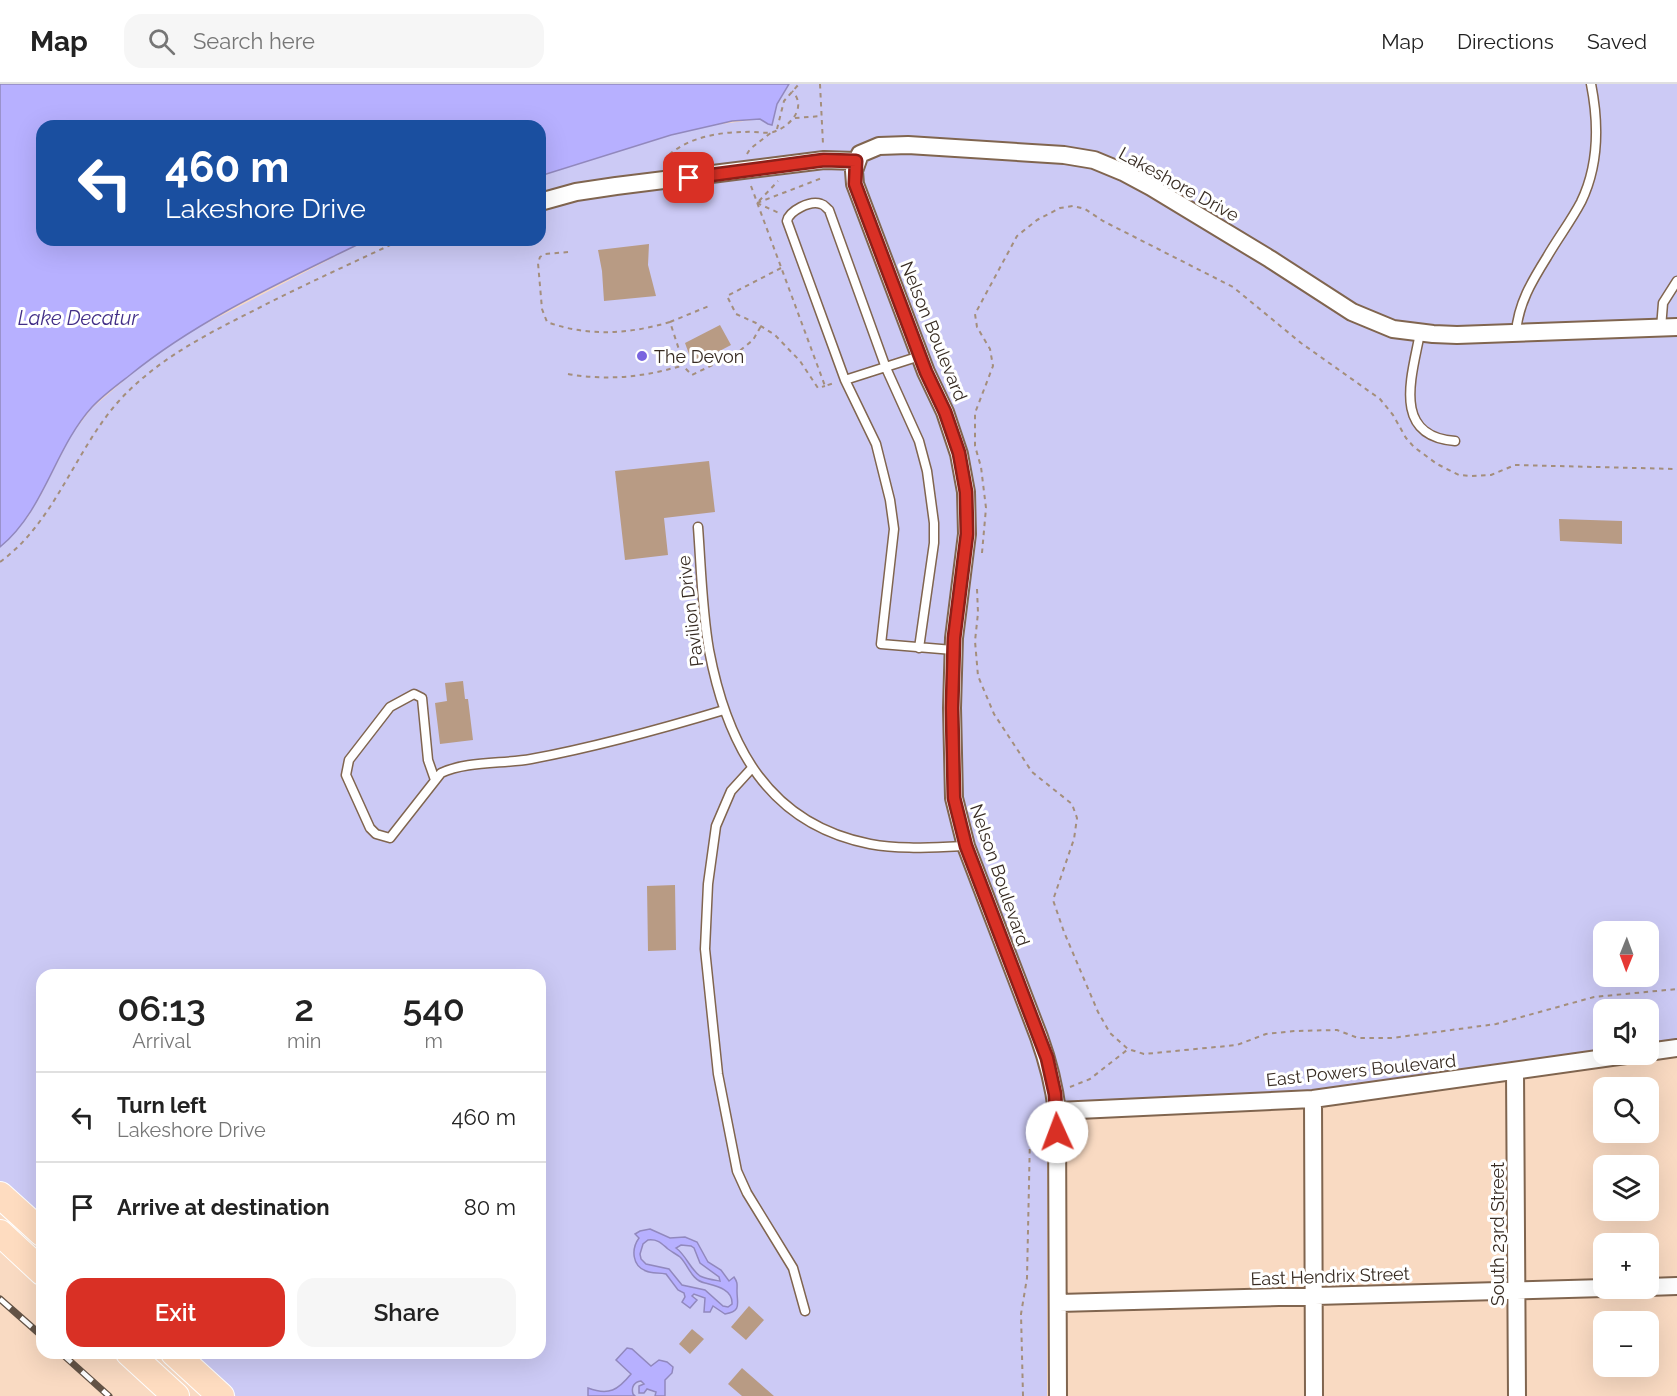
<!DOCTYPE html>
<meta charset="utf-8">
<style>
body{margin:0;font-family:Raleway,sans-serif;background:#f6f6f6;color:#222;height:100vh;display:flex;flex-direction:column;font-size:22px;white-space:nowrap}
*{box-sizing:border-box;margin:0}
p{font-size:20px;color:#767676}
.icon{flex:none;width:33px;height:33px;fill:none;stroke:currentColor;stroke-width:2;stroke-linecap:round;stroke-linejoin:round}
.map{position:relative;flex:1;overflow:hidden}
.sheet{position:absolute;left:36px;top:885px;width:510px;height:390px;display:flex;flex-direction:column;background:#fff;border-radius:18px;box-shadow:0 6px 24px #0002}
.sheet>*{flex:none}
.guide{position:absolute;left:36px;top:36px;width:510px;height:126px;border-radius:18px;box-shadow:0 6px 24px #0002;background:#1a4fa0;color:#fff;overflow:hidden}
.needle{width:39px;rotate:181deg}
.controls{position:absolute;left:1593px;top:837px;display:grid;gap:12px}
.controls a{display:grid;place-items:center;width:66px;height:66px;border-radius:12px;background:#fff;box-shadow:0 6px 24px #0002;font-size:30px}
.pin{position:absolute;display:grid;place-items:center;width:51px;height:51px;color:#fff;margin:-26px;border-radius:12px;box-shadow:0 3px 9px #0006}
.me{position:absolute;width:66px;margin:-33px;rotate:358deg;stroke-linejoin:round;filter:drop-shadow(0 0 4px #0008)}
.turn{display:flex;align-items:center;gap:21px;height:126px;padding:0 30px;font-size:27px}
.turn .icon{width:78px;height:78px;stroke-width:2.5}
.turn b{display:block;font-size:42px;line-height:51px}
.eta{display:flex;justify-content:space-evenly;align-items:center;height:102px;text-align:center}
.eta b{font-size:36px;font-weight:600;line-height:42px}
.cta{display:flex;gap:12px;margin-top:auto;padding:12px 30px}
.cta a{flex:1;height:69px;border-radius:18px;background:#d93025;color:#fff;font-size:24px;font-weight:600;line-height:69px;text-align:center}
.cta a+a{background:#f6f6f6;color:#222}
ul{padding:0;list-style:none}
li{display:flex;align-items:center;gap:18px;height:90px;padding:0 30px;border-top:2px solid #e0e0e0}
li div{flex:1}
li b{display:block;font-size:22px}
li em{font-style:normal}
header{display:flex;align-items:center;gap:36px;box-sizing:border-box;height:84px;padding:0 30px;background:#fff;border-bottom:2px solid #e0e0e0}
header strong{font-size:28px}
nav{display:flex;gap:33px;margin-inline-start:auto;font-size:21px}
.search{width:420px;height:54px;background:#f6f6f6;display:flex;align-items:center;gap:15px;box-sizing:border-box;padding:0 21px;border-radius:18px;color:#767676;font-size:22px}
.map>svg:first-child{display:block}
.green{fill:#cccaf5;fill-rule:evenodd}
.water{fill:#b7b0ff;stroke:#9188bd;stroke-width:1.5;fill-rule:evenodd}
.building{fill:#b89b84}
.lines{fill:none;stroke-linecap:round;stroke-linejoin:round}
.service-casing{stroke:#80654f;stroke-width:11}
.minor-casing{stroke:#80654f;stroke-width:20}
.primary-casing{stroke:#fff;stroke-width:28}
.path{stroke:#a48e7c;stroke-width:2;stroke-dasharray:4.5 4.5;stroke-linecap:butt}
.service{stroke:#fff;stroke-width:8}
.minor{stroke:#fff;stroke-width:16}
.primary{stroke:#fedcc0;stroke-width:26}
.rail-casing{stroke:#635346;stroke-width:7}
.rail{stroke:#fff;stroke-width:4.5;stroke-dasharray:14;stroke-linecap:butt}
.route-casing{stroke:#8d1f18;stroke-width:15}
.route{stroke:#d93025;stroke-width:10}
.poi-dot{fill:#7964df;stroke:#fff;stroke-width:2}
.labels{text-anchor:middle;dominant-baseline:central;stroke-width:6;stroke-linejoin:round;paint-order:stroke}
.street-label{font-size:18px;fill:#372b22;stroke:#fff}
.poi-label{font-size:18px;fill:#372b22;stroke:#fff;text-anchor:start}
.water-label{font-size:20px;font-style:italic;fill:#422e87;stroke:#fff}
</style>
<header>
<strong>Map</strong>
<div class="search"><svg class="icon" aria-label="search" viewBox="0 0 24 24"><circle cx="10" cy="10" r="6"/><path d="M15 15l6 6"/></svg>Search here</div>
<nav><a>Map</a><a>Directions</a><a>Saved</a></nav>
</header>
<div class="map">
<svg width="1677" height="1312" viewBox="0 0 1677 1312">
<rect width="100%" height="100%" fill="#f9dac2"/>
<!-- green -->
<path class="green" d="M 789,0 L 1677,0 L 1677,958 L 1649,962 L 1648,926 L 1604,926 L 1603,968 L 1315,1007 L 1047,1022 L 1047,1312 L 236,1312 L 188,1269 L 540,1269 L 540,891 L 42,891 L 42,1136 L 0,1099 L 0,463 L 28,433 L 41,411 L 72,350 L 92,324 L 149,275 L 188,249 L 367,156 L 540,156 L 540,92 L 671,51 L 714,41 L 760,35 L 772,41 L 777,20 ZM 1604,848 L 1648,848 L 1648,892 L 1604,892 Z"/>
<!-- water -->
<path class="water" d="M 0,0 L 789,0 L 777,20 L 772,41 L 768,40 L 760,35 L 732,37 L 671,51 L 540,92 L 540,42 L 42,42 L 42,156 L 367,156 C 286,196 200,234 130,291 C 117,301 103,311 92,323 C 54,365 45,426 0,463 Z
M 650,1145 L 670,1154 L 685,1153 L 697,1158 L 708,1178 L 721,1186 L 729,1197 L 734,1193 C 738,1199 737,1200 737,1207 C 737,1220 742,1227 725,1230 L 713,1222 L 710,1228 L 704,1228 L 705,1214 L 694,1210 L 692,1212 L 697,1216 L 690,1224 L 682,1218 L 685,1213 L 684,1209 L 678,1206 L 666,1190 C 659,1188 652,1190 646,1187 C 632,1182 631,1165 639,1154 L 635,1150 L 640,1147 ZM 648,1156 C 658,1155 661,1159 668,1165 C 672,1168 676,1170 680,1173 C 689,1182 691,1196 705,1199 C 716,1202 733,1205 732,1220 L 728,1223 L 723,1222 L 705,1206 L 682,1201 L 669,1185 L 646,1180 L 641,1175 L 640,1170 L 643,1160 ZM 681,1161 L 691,1162 L 694,1164 L 700,1179 L 719,1193 L 720,1197 C 714,1196 706,1195 700,1192 C 690,1185 686,1171 676,1164 Z
M 627,1264 L 632,1265 L 651,1282 L 659,1276 L 667,1278 L 673,1283 L 672,1289 L 665,1296 L 665,1312 L 655,1312 L 656,1308 L 647,1305 L 644,1309 L 639,1309 L 639,1302 L 644,1300 L 641,1297 C 634,1298 631,1303 633,1310 L 635,1312 L 588,1312 L 588,1304 C 609,1312 618,1306 631,1290 L 616,1276 Z"/>
<!-- building -->
<path class="building" d="M 649,160 L 648,181 L 656,212 L 604,217 L 602,187 L 598,166 Z
M 720,241 L 731,261 L 693,281 L 685,259 Z
M 709,377 L 715,428 L 664,434 L 668,471 L 625,476 L 615,387 Z
M 1559,435 L 1622,437 L 1622,460 L 1560,457 Z
M 463,597 L 465,615 L 468,615 L 473,656 L 440,660 L 435,619 L 447,617 L 445,599 Z
M 675,801 L 676,866 L 648,867 L 647,802 Z
M 749,1222 L 764,1236 L 746,1256 L 731,1243 Z
M 692,1245 L 704,1255 L 690,1270 L 679,1260 Z
M 742,1284 L 774,1312 L 742,1312 L 728,1300 Z"/>
<g class="lines">
<defs>
<path id="service" d="M 1661,244 L 1663,219 L 1677,197
M 1420,249 C 1412,292 1391,352 1455,357
M 1516,249 C 1518,220 1532,197 1547,173 C 1558,154 1571,137 1581,118 C 1599,81 1599,40 1591,0
M 845,296 L 920,272
M 698,443 C 701,483 702,526 709,566 C 727,661 768,740 870,760 C 902,766 934,763 966,762
M 919,564 L 934,459 L 934,439 L 927,387 L 919,357 L 886,284 L 829,126 C 826,124 825,121 821,120 C 810,116 789,127 787,137 L 845,296 L 876,360 L 890,416 L 894,445 L 881,560 L 953,566
M 752,684 L 731,707 L 716,742 L 708,800 L 705,865 L 718,990 L 737,1087 L 747,1109 L 793,1184 L 805,1227
M 435,696 L 428,676 L 422,614 L 414,610 L 390,623 L 349,676 L 346,691 L 370,744 L 376,750 L 390,754 L 441,689 C 466,677 503,680 531,675 C 596,663 661,645 724,626"/>
<path id="minor" d="M 540,118 L 576,108 L 616,102 L 824,76 L 856,77
M 1648,968 L 1677,964
M 1515,987 L 1517,1312
M 1313,1015 L 1314,1312
M 1057,1027 L 1313,1015 L 1633,970
M 1648,1203 L 1677,1202
M 1059,1219 L 1604,1204
M 1058,1312 L 1057,1027 C 1054,1001 1048,978 1039,953 L 966,762 L 954,714 L 952,624 L 954,554 L 967,450 L 966,408 L 959,370 L 945,328 L 926,288 L 855,100 L 854,87 L 860,70 L 879,62 L 908,61 L 1064,71 L 1094,76 L 1123,88 L 1151,103 L 1270,175 L 1352,228 L 1393,245 L 1433,250 L 1457,251 L 1677,243"/>
<path id="primary" d="M 0,1111 L 42,1149
M 0,1149 L 42,1188
M 129,1269 L 176,1312
M 174,1269 L 221,1312"/>
</defs>
<!-- service casing -->
<use href="#service" class="service-casing"/>
<!-- minor casing -->
<use href="#minor" class="minor-casing"/>
<!-- primary casing -->
<use href="#primary" class="primary-casing"/>
<!-- path -->
<path class="path" d="M 820,0 L 823,60
M 795,34 L 822,32
M 777,45 L 784,17 L 799,0
M 747,70 L 750,65 L 772,48
M 669,80 L 670,70 C 690,53 720,48 745,48 C 754,47 764,50 773,48 C 790,43 808,23 792,7
M 751,102 L 825,302 L 834,299
M 759,117 L 778,97
M 757,119 L 822,94
M 757,119 L 779,129
M 568,168 L 545,170 L 540,173 L 538,179 L 542,225 L 547,238 C 588,253 629,250 670,238 L 685,284 L 692,291 L 737,269 L 753,256 L 761,242
M 781,184 L 727,212 L 736,230 L 756,239 L 775,251 L 800,277 L 818,304 L 825,302
M 670,238 L 709,222
M 568,290 C 608,297 645,293 684,281
M 982,469 L 986,424 L 981,383 L 975,362 L 975,329 L 993,282 L 990,265 L 977,243 L 975,230 L 1017,152 L 1037,136 L 1060,124 L 1073,122 L 1085,125 L 1103,137 L 1233,203 L 1301,259 L 1380,315 L 1393,331 L 1406,354 L 1414,363 L 1437,380 L 1459,391 L 1472,392 L 1491,391 L 1515,381 L 1677,385
M 0,478 C 55,438 74,368 118,318 C 154,278 201,253 249,229 C 299,203 350,180 401,156
M 977,505 L 978,529 L 975,557 L 978,592 L 994,630 L 1032,688 L 1072,720 L 1077,734 L 1074,755 L 1053,816 L 1064,848 L 1098,928 L 1110,949 L 1128,965 L 1144,970 L 1237,961 L 1266,950 L 1294,947 L 1337,946 L 1358,954 L 1392,954 L 1496,940 L 1594,913 L 1677,905
M 1070,1003 L 1090,995 L 1127,966
M 1023,1312 L 1021,1230 L 1027,1194 L 1030,1052 L 1033,1038 L 1038,1031 L 1043,1030"/>
<!-- service -->
<use href="#service" class="service"/>
<!-- minor -->
<use href="#minor" class="minor"/>
<!-- primary -->
<use href="#primary" class="primary"/>
<defs>
<path id="rail" d="M 0,1215 L 42,1252
M 61,1269 L 109,1312"/>
</defs>
<!-- rail casing -->
<use href="#rail" class="rail-casing"/>
<!-- rail -->
<use href="#rail" class="rail"/>
</g>
<g class="lines">
<defs>
<path id="route" d="M 689,94 L 824,76 L 856,77 L 855,100 L 926,288 L 945,328 L 959,369 L 966,408 L 967,450 L 954,554 L 952,624 L 954,714 L 966,762 L 1047,974 L 1055,1010 L 1057,1048"/>
</defs>
<!-- route casing -->
<use href="#route" class="route-casing"/>
<!-- route -->
<use href="#route" class="route"/>
</g>
<!-- markers -->
<circle class="poi-dot" cx="642" cy="272" r="6"/>
<g class="labels">
<!-- street labels -->
<g class="street-label">
<text transform="translate(1179 100) rotate(29)">Lakeshore Drive</text>
<text transform="translate(934 247) rotate(68)">Nelson Boulevard</text>
<text transform="translate(690 527) rotate(-97)">Pavilion Drive</text>
<text transform="translate(1000 791) rotate(71)">Nelson Boulevard</text>
<text transform="translate(1361 986) rotate(-6)">East Powers Boulevard</text>
<text transform="translate(1497 1150) rotate(-90)">South 23rd Street</text>
<text transform="translate(1330 1192) rotate(-2)">East Hendrix Street</text>
</g>
<!-- poi labels -->
<g class="poi-label">
<text x="654" y="272">The Devon</text>
</g>
<!-- water labels -->
<g class="water-label">
<text x="78" y="234">Lake Decatur</text>
</g>
</g>
</svg>
<div class="controls">
<a><svg class="needle" viewBox="-14 -14 28 28"><path d="M0-13l5 13h-10z" fill="#e53935"/><path d="M0 13l5-13h-10z" fill="#767676"/></svg></a>
<a><svg class="icon" aria-label="sound" viewBox="0 0 24 24"><path d="M4 9h4l5-4v14l-5-4H4zM17 9q2 3 0 6"/></svg></a>
<a><svg class="icon" aria-label="search" viewBox="0 0 24 24"><circle cx="10" cy="10" r="6"/><path d="M15 15l6 6"/></svg></a>
<a><svg class="icon" aria-label="layers" viewBox="0 0 24 24"><path d="M12 4l9 5-9 5-9-5zM3 14l9 5 9-5"/></svg></a>
<a>+</a>
<a>−</a>
</div>
<div class="pin" style="left:689px;top:94px;background:#d93025"><svg class="icon" aria-label="arrive" viewBox="0 0 24 24"><path d="M6 21V4h12l-3 4 3 4H6"/></svg></div>
<svg class="me" style="left:1057px;top:1048px" viewBox="-20 -20 40 40"><circle r="19" fill="#fff"/><path d="M0-13L10 11 0 6-10 11z" fill="#d93025"/></svg>
<div class="guide">
<div class="turn"><svg class="icon" aria-label="left" viewBox="0 0 24 24"><path d="M17 20v-9H6M10 6l-5 5 5 5"/></svg><div><b>460 m</b>Lakeshore Drive</div></div>
</div>
<section class="sheet">
<div class="eta">
<div><b>06:13</b><p>Arrival</p></div>
<div><b>2</b><p>min</p></div>
<div><b>540</b><p>m</p></div>
</div>
<ul>
<li><svg class="icon" aria-label="left" viewBox="0 0 24 24"><path d="M17 20v-9H6M10 6l-5 5 5 5"/></svg><div><b>Turn left</b><p>Lakeshore Drive</p></div><em>460 m</em></li>
<li><svg class="icon" aria-label="arrive" viewBox="0 0 24 24"><path d="M6 21V4h12l-3 4 3 4H6"/></svg><div><b>Arrive at destination</b></div><em>80 m</em></li>
</ul>
<div class="cta"><a>Exit</a><a>Share</a></div>
</section>
</div>
